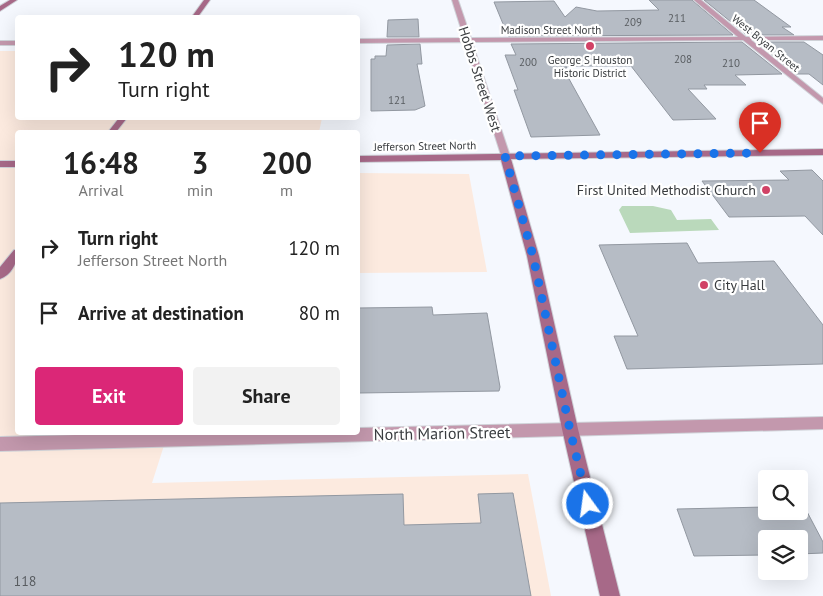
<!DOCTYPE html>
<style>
body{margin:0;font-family:"PT Sans",sans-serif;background:#f2f2f2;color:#222;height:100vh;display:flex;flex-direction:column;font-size:19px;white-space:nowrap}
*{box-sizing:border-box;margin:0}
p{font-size:16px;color:#767676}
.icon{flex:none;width:28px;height:28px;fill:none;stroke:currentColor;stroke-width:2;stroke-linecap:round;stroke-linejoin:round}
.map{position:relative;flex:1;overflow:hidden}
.details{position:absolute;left:15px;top:130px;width:345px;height:305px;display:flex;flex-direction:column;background:#fff;border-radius:5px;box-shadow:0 5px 20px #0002}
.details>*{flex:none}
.guide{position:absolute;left:15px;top:15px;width:345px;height:105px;border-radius:5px;box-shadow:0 5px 20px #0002;background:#fff;color:#222;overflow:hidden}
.controls{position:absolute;left:758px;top:470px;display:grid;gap:10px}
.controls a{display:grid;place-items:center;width:50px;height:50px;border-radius:5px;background:#fff;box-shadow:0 5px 20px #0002;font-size:25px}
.pin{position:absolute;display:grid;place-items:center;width:42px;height:42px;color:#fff;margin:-51px -21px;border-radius:50% 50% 50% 0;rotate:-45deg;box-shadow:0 0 5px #0007}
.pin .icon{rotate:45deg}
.me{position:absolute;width:55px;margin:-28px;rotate:346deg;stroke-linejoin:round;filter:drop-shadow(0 0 4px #0008)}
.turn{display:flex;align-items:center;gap:18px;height:105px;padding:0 20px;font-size:22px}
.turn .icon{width:65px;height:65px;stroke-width:2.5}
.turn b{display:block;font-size:35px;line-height:42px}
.eta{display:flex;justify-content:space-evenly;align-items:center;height:85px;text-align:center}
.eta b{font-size:30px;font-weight:700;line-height:35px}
.cta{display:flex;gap:10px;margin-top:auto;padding:10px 20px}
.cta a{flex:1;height:58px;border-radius:5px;background:#db2777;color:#fff;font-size:20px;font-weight:700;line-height:58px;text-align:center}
.cta a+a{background:#f2f2f2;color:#222}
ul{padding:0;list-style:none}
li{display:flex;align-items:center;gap:15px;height:65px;padding:0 20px}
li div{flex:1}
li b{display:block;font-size:19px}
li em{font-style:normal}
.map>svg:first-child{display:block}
.commercial{fill:#fceadf}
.green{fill:#bad9bb}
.building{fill:#b6bcc5;stroke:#9298a1}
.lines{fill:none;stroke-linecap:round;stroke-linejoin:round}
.street-casing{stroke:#cfd2d8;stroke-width:2}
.secondary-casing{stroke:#cfd2d8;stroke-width:2}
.street{fill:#c398ad;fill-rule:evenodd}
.secondary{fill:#a76988;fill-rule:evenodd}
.route{stroke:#1a73e8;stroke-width:9;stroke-dasharray:0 16.2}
.poi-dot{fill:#d14266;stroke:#fff;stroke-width:2}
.labels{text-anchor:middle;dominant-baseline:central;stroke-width:4.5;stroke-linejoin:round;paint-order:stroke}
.number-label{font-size:11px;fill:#585c60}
.far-street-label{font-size:11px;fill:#393c3f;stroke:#fff}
.far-poi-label{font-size:11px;fill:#393c3f;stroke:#fff}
.street-label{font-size:14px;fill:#393c3f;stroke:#fff}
.poi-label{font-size:14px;fill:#393c3f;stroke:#fff;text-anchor:end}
.near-number-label{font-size:14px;fill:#585c60}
.near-street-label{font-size:16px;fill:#393c3f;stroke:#fff}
</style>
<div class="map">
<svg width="823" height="596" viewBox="0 0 823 596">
<rect width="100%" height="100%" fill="#f5f8fe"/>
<!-- commercial -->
<path class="commercial" d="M 0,51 L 17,51 L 18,118 L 322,118 L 319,132 L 18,132 L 18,432 L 168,433 L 152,483 L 528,474 L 551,596 L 0,596 Z
M 358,173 L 469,174 L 487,272 L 358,273 Z"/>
<!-- green -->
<path class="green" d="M 622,206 L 653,206 L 671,210 L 677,220 L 711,219 L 719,230 L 630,233 L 619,210 Z"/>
<!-- building -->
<path class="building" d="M 649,0 L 692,0 L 733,35 L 508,36 L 494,2 L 554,1 L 565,17 L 576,7 L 597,11 L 659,10 Z
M 704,0 L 754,0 L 791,27 L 782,27 L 794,35 L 747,35 Z
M 418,19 L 419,37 L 387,37 L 388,20 Z
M 742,42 L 782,74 L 735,75 L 746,85 L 704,85 L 707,89 L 688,89 L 716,119 L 673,120 L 631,66 L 566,66 L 567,68 L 563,68 L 600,135 L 531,137 L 514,90 L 518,90 L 505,55 L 516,55 L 511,44 Z
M 756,42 L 804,42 L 823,55 L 823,85 L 809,74 L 796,74 Z
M 420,44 L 422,64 L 417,64 L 425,106 L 415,110 L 371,111 L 371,59 L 375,59 L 375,56 L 386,56 L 387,45 Z
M 812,170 L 823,181 L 823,235 L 805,216 L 729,217 L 702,181 L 789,180 L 780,171 Z
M 687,243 L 698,263 L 774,261 L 823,325 L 823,364 L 627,369 L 614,336 L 638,336 L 599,245 Z
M 432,307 L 433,315 L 487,313 L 500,387 L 499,391 L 358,393 L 358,308 Z
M 513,493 L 531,596 L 0,596 L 0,503 L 403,494 L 404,525 L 481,523 L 478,494 Z
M 799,506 L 804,506 L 823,542 L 823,553 L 799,554 L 799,539 L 766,539 L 766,555 L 694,556 L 677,509 L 766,507 L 766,511 L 799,511 Z"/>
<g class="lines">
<defs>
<path id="street" d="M 452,0 L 458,0 L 471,38 L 738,37 L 694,0 L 701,0 L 746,37 L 823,36 L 823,40 L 751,40 L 823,98 L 823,104 L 743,40 L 472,42 L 510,156 L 505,159 L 502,158 L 465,42 L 358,43 L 358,39 L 464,38 Z
M 0,41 L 18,41 L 18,45 L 0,45 Z
M 823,417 L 823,429 L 0,451 L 0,437 L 187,432 L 358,432 L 358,428 Z"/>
<path id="secondary" d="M 10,0 L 17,0 L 0,11 L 0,6 Z
M 204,0 L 210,0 L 197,18 L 191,18 Z
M 119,118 L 127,118 L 116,132 L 108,132 Z
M 823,149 L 823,155 L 511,159 L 539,256 L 578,429 L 620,596 L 600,596 L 562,429 L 527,256 L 501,160 L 358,162 L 358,156 Z
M 0,161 L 18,161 L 18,167 L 0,167 Z
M 14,250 L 18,250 C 18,261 12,275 0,279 L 0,267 Z"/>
</defs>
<!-- street casing -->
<use href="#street" class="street-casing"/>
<!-- secondary casing -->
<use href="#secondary" class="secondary-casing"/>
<!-- street -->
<use href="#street" class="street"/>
<!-- secondary -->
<use href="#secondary" class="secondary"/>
</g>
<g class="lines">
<!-- route -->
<path class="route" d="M 588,504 L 570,430 L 533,256 L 505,156 L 760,153"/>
</g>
<!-- markers -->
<g class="poi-dot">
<circle cx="590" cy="46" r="5"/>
<circle cx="766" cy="190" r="5"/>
<circle cx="704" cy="285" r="5"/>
</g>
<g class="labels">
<!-- number labels -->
<g class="number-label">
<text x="677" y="18">211</text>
<text x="633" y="22">209</text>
<text x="683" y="59">208</text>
<text x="528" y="62">200</text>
<text x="731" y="63">210</text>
<text x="397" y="100">121</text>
</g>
<!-- far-street labels -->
<g class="far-street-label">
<text x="551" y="30">Madison Street North</text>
<text transform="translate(766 43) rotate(39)">West Bryan Street</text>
<text transform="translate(425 146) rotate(-1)">Jefferson Street North</text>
</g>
<!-- far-poi labels -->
<g class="far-poi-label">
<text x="590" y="60">George S Houston<tspan x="590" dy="13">Historic District</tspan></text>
</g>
<!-- street labels -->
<g class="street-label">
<text transform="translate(480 79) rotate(72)">Hobbs Street West</text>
</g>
<!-- poi labels -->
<g class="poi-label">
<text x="756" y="190">First United Methodist Church</text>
<text x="714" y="285" text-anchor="start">City Hall</text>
</g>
<!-- near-number labels -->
<g class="near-number-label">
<text x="25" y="581">118</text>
</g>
<!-- near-street labels -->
<g class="near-street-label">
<text transform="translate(442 433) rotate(-1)">North Marion Street</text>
</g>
</g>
</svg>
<div class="controls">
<a><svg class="icon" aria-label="search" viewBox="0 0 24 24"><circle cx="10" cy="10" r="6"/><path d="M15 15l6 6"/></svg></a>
<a><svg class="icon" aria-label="layers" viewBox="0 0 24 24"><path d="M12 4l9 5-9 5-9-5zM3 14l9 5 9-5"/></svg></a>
</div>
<div class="pin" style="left:760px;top:153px;background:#d93025"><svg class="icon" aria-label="arrive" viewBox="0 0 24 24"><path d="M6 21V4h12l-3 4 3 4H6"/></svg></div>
<svg class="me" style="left:588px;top:504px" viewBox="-20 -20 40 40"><circle r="17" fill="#1a73e8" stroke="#fff" stroke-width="3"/><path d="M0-11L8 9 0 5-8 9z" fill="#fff"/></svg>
<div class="guide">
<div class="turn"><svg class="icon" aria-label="right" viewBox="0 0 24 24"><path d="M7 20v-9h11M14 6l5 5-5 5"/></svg><div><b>120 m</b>Turn right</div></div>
</div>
<section class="details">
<div class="eta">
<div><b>16:48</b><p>Arrival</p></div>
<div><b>3</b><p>min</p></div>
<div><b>200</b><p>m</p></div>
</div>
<ul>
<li><svg class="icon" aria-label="right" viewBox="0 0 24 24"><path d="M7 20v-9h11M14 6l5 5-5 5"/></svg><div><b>Turn right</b><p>Jefferson Street North</p></div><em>120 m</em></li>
<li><svg class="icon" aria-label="arrive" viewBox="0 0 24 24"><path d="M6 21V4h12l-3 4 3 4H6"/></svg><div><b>Arrive at destination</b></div><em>80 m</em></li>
</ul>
<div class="cta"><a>Exit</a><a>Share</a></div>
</section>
</div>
